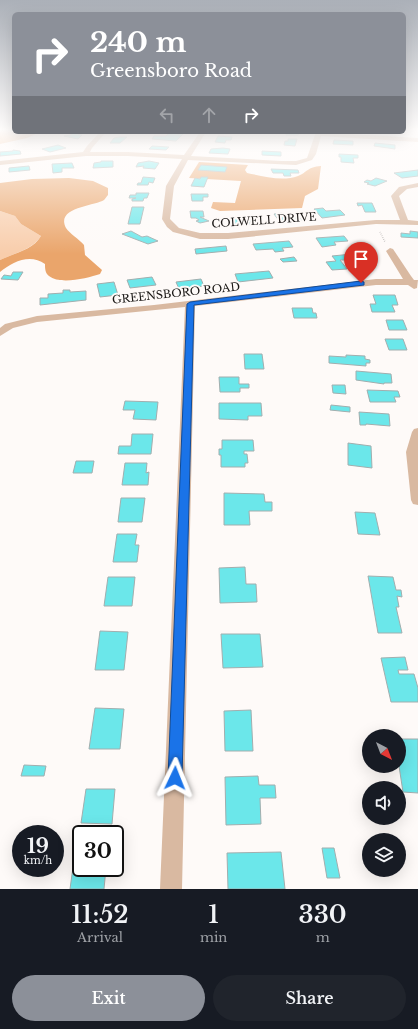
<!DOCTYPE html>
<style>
body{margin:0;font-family:"Libre Baskerville",serif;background:#20242c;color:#f1f3f6;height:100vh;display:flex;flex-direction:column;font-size:15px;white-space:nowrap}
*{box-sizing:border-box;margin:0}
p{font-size:13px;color:#9ea1a6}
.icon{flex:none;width:22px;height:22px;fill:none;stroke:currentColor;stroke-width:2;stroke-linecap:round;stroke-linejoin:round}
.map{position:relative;height:889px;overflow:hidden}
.drawer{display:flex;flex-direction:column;background:#171b24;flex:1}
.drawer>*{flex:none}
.hud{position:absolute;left:12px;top:12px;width:394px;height:122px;border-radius:6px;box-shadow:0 4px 16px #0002;background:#8c9099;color:#fff;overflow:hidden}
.needle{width:26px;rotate:138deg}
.buttons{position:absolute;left:362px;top:729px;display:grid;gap:8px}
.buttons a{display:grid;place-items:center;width:44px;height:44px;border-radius:50%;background:#171b24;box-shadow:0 4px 16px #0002;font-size:20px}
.speed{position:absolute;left:12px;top:825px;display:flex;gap:8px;font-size:20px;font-weight:700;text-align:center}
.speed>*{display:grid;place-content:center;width:52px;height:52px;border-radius:50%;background:#171b24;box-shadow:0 4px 16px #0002;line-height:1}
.speed small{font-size:10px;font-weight:400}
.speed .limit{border:2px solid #111;border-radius:6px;background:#fff;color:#111}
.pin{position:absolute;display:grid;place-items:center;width:34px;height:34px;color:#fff;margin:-41px -17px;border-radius:50% 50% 50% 0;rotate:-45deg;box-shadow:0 0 4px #0007}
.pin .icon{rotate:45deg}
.me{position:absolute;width:44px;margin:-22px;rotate:2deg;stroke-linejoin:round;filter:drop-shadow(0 0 3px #0008)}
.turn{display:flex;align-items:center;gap:14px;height:84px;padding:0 12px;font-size:18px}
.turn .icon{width:52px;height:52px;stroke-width:2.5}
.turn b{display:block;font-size:28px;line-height:34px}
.lanes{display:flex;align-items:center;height:38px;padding:0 12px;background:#0003;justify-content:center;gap:20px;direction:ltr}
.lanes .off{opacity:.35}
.eta{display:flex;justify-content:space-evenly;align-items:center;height:68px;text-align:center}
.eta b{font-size:24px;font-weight:600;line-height:28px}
.action{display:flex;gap:8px;margin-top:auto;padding:8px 12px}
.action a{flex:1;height:46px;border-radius:24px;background:#8c9099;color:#fff;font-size:16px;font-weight:600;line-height:46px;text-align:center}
.action a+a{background:#20242c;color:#f1f3f6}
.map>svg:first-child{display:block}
.green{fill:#f8cdab}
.forest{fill:#eaa56b}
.building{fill:#6be7ea;stroke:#a2aeae}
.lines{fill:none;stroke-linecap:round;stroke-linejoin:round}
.path{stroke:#a4a19f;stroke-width:1.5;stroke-dasharray:0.5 1.5;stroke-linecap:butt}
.minor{fill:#d9b9a1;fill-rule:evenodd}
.route{fill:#1a73e8;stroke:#114b97}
.labels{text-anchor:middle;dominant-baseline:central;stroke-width:4;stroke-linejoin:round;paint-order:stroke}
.far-street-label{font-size:11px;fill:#1a1715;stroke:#fefaf8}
</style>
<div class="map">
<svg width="418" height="889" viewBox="0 0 418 889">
<rect width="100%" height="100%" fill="#fefaf8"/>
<!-- green -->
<path class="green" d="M 0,211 L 15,216 L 21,224 L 41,236 C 32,250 14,253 0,260 Z"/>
<!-- forest -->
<path class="forest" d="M 0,130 L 14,130 L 14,132 L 40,132 L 27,138 L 0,144 Z
M 199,162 L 248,165 L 245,170 L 247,173 C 263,176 282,182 298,176 C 308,172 307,167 321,166 L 318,189 L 305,196 L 302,208 L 220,211 L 211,208 L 213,202 L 235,203 L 241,181 L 189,178 Z
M 69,178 L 93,181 L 108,188 L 108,195 C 107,196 105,199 104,200 C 95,206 55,207 66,228 C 70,234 79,239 84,245 L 85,255 L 102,270 L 100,274 C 88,278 60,285 49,276 C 45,273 45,268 45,264 C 30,253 12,262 0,272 L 0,260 C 14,253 33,250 41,236 L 21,224 L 15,216 L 0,211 L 0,183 L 32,179 Z"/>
<!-- building -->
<path class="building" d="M 72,132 L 80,133 L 78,134 L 82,135 L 78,139 L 64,136 L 71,135 Z
M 286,132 L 299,132 L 298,135 L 286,135 Z
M 169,133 L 183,134 L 176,141 L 152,139 L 154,136 L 166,136 Z
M 218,136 L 232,137 L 231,140 L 226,140 L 225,143 L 215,142 Z
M 119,137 L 127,137 L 120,143 L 110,143 L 114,138 Z
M 288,139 L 297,139 L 295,146 L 284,145 L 285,141 L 288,141 Z
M 334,140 L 353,141 L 353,145 L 333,144 Z
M 375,143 L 395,145 L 395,149 L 374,146 Z
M 58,145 L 66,148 L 50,152 L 42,149 Z
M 152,146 L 169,147 L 166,150 L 149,149 Z
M 223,148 L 230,149 L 228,154 L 209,153 L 211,149 Z
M 13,150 L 20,151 L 21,154 L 0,156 L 0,152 L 13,151 Z
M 262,151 L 281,152 L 281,156 L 262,155 Z
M 339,154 L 358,155 L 358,158 L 353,158 L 354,163 L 341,162 L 341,157 L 339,157 Z
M 101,161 L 113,161 L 113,167 L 93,168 L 94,163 L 101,162 Z
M 149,161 L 159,163 L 155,169 L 143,168 L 144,166 L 136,167 L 138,163 Z
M 72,163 L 74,168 L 62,168 L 62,172 L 53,173 L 52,164 Z
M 201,165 L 227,167 L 225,172 L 198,170 Z
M 29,166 L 30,170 L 9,172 L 9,168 Z
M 271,169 L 298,170 L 299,173 L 290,173 L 291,176 L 284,176 L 283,173 L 273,173 Z
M 418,170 L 418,176 L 402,178 L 394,173 Z
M 143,177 L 155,178 L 153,183 L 149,182 L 148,185 L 137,185 L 138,183 L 141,183 Z
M 201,177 L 208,177 L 204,187 L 191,186 L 195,178 L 200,179 Z
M 376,178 L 387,181 L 375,186 L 367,184 L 369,183 L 364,182 L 367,180 L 371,181 Z
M 136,193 L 149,193 L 147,198 L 144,198 L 143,201 L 132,201 L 132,199 L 136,198 L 129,198 L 130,195 L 136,195 Z
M 191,194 L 208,194 L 208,197 L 203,197 L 203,201 L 192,201 Z
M 357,203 L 372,203 L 376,212 L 365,212 L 362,205 L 358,206 Z
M 132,207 L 144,207 L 140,224 L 128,224 Z
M 323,208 L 326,211 L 340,210 L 345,215 L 322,218 L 314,209 Z
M 190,211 L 203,211 L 204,217 L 200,217 L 209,221 L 200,223 L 196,221 L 199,220 L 196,218 L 191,218 Z
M 282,213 L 284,216 L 298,215 L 302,220 L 280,222 L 274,214 Z
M 237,217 L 239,220 L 253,217 L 257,221 L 249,222 L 251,224 L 235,225 L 230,218 Z
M 131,231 L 142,237 L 147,236 L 158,241 L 148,244 L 122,234 Z
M 410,231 L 418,232 L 418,238 L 401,237 L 401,233 L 410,234 Z
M 344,236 L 348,241 L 334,242 L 336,245 L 322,247 L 316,238 Z
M 289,241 L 293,247 L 282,248 L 284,251 L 275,252 L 273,249 L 256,250 L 253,244 Z
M 226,246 L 227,251 L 196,254 L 195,249 Z
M 362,253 L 368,259 L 346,261 L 344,260 L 340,260 L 347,269 L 332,270 L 326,262 L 336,261 L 332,256 Z
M 294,257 L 297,261 L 283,262 L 280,259 Z
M 269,271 L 273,278 L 238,282 L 235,274 Z
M 13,272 L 23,272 L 18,280 L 1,279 L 4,275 L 11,276 Z
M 152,277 L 156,285 L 130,288 L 127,280 Z
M 201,279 L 204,286 L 179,289 L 176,282 Z
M 114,282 L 118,295 L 100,297 L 97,284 Z
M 63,290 L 70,290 L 70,292 L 86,291 L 86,300 L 40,305 L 40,298 L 48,298 L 48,294 L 63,293 Z
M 373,295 L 395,295 L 398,305 L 392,305 L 395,312 L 372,312 L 370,304 L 376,304 Z
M 292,308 L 312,308 L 313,313 L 316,313 L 317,318 L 294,318 Z
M 386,320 L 403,320 L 407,330 L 389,330 Z
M 385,339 L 403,339 L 407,350 L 389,350 Z
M 244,354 L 262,354 L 264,369 L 245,369 Z
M 346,355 L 365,356 L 365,359 L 370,360 L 370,363 L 366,363 L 366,366 L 329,363 L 329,356 L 346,357 Z
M 356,371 L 391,374 L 392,383 L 384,383 L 384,384 L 356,380 Z
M 219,377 L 239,377 L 239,384 L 249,384 L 249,388 L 240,388 L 240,392 L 220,392 Z
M 332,385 L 345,385 L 346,394 L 333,393 Z
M 367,390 L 398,391 L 400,397 L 394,397 L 396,402 L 370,402 Z
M 125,401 L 158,402 L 156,420 L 133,419 L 135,410 L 123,410 Z
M 219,403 L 261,403 L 262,416 L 248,416 L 248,420 L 219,419 Z
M 331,405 L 350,407 L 350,412 L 330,410 Z
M 359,412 L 389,414 L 390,426 L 366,424 L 366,425 L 360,425 Z
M 132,434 L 153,434 L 151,454 L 118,454 L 119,446 L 131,446 Z
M 222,440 L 253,440 L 254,451 L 244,451 L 244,454 L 247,454 L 248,463 L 245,463 L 245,467 L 221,467 L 221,455 L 219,455 L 219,449 L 222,449 Z
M 348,443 L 371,446 L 372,468 L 348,465 Z
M 76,461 L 94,461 L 92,473 L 73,473 Z
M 125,463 L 147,463 L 146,473 L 149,472 L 148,485 L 122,485 Z
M 224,493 L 264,494 L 265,502 L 272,502 L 272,511 L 249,511 L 250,525 L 224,525 Z
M 121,498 L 145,498 L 142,522 L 118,522 Z
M 355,512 L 375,513 L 380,535 L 358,534 Z
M 117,534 L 137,534 L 135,545 L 139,545 L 137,562 L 113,562 Z
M 245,567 L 246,584 L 256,584 L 257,602 L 220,603 L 219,568 Z
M 368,576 L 393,577 L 396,590 L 401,590 L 402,597 L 397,596 L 399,607 L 396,607 L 402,633 L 378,633 Z
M 108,577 L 135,577 L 132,606 L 104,606 Z
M 100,631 L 128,632 L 124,670 L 95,670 Z
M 221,634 L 260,634 L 263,667 L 223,668 Z
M 405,657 L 408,670 L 398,670 L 399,674 L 414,674 L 418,688 L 418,702 L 391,702 L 381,658 Z
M 95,708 L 124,709 L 120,749 L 89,749 Z
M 251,710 L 253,751 L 225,751 L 224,711 Z
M 399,739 L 418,739 L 418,793 L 403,792 L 399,766 Z
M 24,765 L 46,766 L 44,776 L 21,776 Z
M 258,776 L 259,785 L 275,785 L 276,798 L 260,798 L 261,824 L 226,825 L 225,777 Z
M 86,789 L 115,789 L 112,824 L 81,823 Z
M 322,848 L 334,848 L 340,878 L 327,878 Z
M 281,852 L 285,889 L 228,889 L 227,853 Z
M 74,860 L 81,860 L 81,868 L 106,868 L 104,889 L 70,889 Z"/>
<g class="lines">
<!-- path -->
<path class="path" d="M 380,232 L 385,242"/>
<!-- minor -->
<path class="minor" d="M 100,132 L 106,132 L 92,148 L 90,152 L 128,152 L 184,155 L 200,132 L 206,132 L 191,156 L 282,161 L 296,161 L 307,158 L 316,132 L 418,138 L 418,142 L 321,136 L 316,154 L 312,160 L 296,165 L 188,160 L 174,186 L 170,219 L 179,228 L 200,233 L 228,233 L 376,220 L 400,220 L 391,196 L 399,187 L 418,183 L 418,187 L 407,189 L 399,196 L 408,220 L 418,221 L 418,225 L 376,224 L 228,239 L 200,239 L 173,232 L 167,227 L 162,219 L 166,186 L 182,159 L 128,156 L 86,156 L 0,165 L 0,161 L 83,152 L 87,146 Z
M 390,248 L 393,249 L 411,276 L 414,280 L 418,280 L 417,288 L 414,289 L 408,285 L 376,285 L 195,306 L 182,889 L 160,889 L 185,307 L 37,322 L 13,328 L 0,336 L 0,328 L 5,324 L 37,316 L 154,305 L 376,279 L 403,279 L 386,251 Z
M 418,428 L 418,505 L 413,504 L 411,500 L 406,452 L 412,432 L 414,429 Z"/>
</g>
<!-- sky -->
<linearGradient id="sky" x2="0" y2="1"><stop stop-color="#abb0b8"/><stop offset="0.51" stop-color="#fffdfc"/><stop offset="1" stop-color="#fffdfc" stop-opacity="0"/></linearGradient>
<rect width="418" height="254" fill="url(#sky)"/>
<!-- route -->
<path class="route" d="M 361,281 L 364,282 L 364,285 L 194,305 L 182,778 L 180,783 L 175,785 L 170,783 L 168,778 L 187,304 L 190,302 Z"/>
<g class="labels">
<!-- far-street labels -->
<g class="far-street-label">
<text transform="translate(264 220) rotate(-4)">COLWELL DRIVE</text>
<text transform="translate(176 293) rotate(-6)">GREENSBORO ROAD</text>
</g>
</g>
</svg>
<div class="buttons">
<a><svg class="needle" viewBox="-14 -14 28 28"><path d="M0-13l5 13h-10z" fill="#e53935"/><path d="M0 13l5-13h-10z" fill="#9ea1a6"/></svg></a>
<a><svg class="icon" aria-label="sound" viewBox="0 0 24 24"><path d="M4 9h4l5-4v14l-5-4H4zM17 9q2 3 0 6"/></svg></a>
<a><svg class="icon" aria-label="layers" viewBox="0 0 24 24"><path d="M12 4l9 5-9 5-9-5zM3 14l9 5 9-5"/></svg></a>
</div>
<div class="speed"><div>19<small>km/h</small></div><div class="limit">30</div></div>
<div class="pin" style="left:361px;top:283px;background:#d93025"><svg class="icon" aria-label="arrive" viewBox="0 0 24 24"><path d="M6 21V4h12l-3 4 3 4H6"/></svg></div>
<svg class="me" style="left:175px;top:778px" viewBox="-20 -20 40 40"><path d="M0-17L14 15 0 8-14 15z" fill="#1a73e8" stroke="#fff" stroke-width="4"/></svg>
<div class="hud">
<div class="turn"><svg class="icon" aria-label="right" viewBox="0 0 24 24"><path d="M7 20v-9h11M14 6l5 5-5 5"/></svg><div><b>240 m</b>Greensboro Road</div></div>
<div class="lanes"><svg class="icon off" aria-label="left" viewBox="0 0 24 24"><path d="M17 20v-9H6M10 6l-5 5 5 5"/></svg><svg class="icon off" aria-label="ahead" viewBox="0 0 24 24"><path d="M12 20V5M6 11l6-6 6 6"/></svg><svg class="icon" aria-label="right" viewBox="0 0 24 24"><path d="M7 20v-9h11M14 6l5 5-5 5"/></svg></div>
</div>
</div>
<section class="drawer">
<div class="eta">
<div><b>11:52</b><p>Arrival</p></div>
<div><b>1</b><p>min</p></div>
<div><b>330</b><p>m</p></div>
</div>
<div class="action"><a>Exit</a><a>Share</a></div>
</section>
